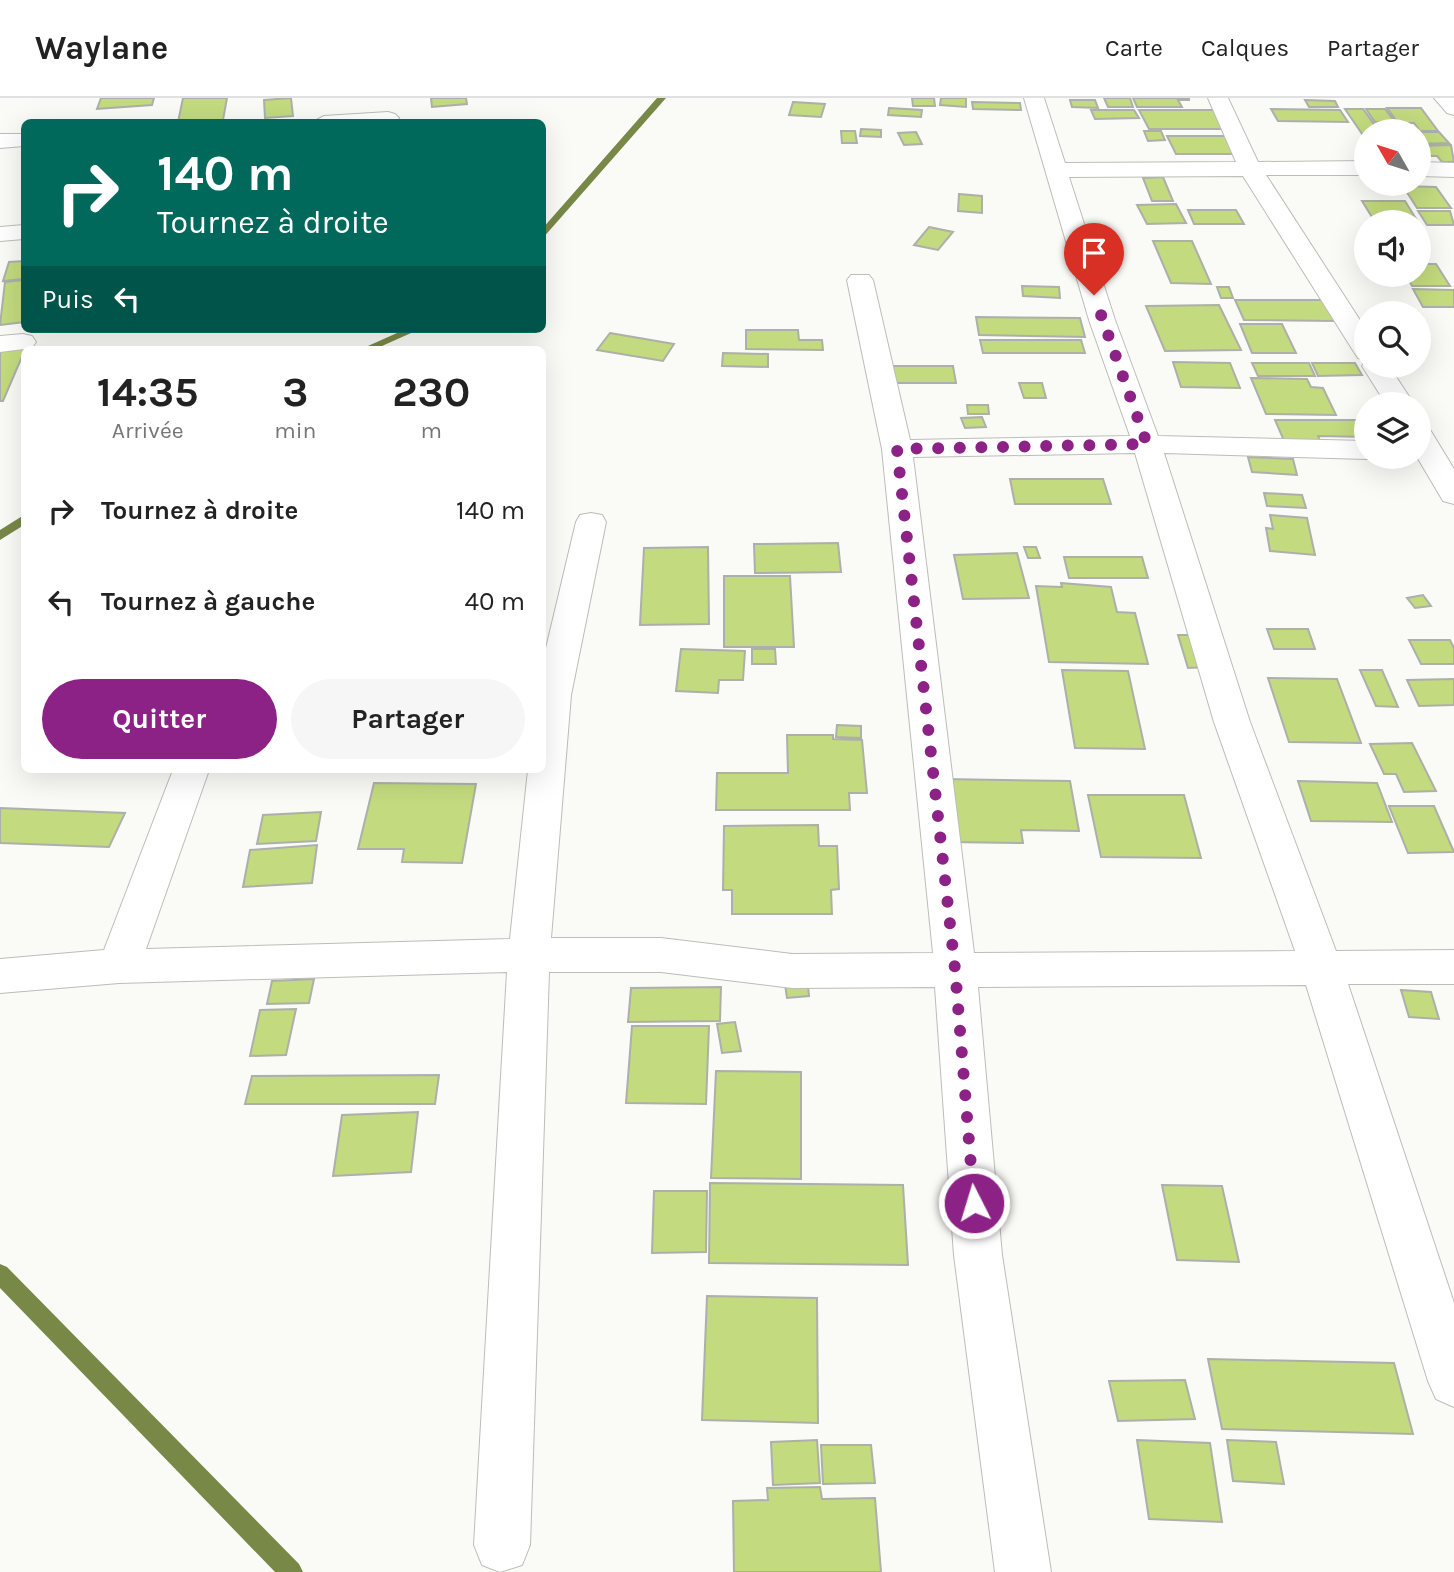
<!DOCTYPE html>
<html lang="fr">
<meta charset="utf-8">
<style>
body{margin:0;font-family:Karla,sans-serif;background:#f6f6f6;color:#222;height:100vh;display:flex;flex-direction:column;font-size:26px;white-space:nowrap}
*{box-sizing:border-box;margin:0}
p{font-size:23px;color:#767676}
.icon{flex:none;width:38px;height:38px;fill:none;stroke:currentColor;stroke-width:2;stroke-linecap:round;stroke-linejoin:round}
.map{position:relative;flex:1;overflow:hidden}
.panel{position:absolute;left:21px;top:248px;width:525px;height:427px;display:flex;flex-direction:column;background:#fff;border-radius:10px;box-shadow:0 7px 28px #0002}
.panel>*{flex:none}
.banner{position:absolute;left:21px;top:21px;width:525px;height:214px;border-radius:10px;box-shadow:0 7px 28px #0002;background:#00695c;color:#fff;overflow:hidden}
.needle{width:46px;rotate:309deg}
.buttons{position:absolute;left:1354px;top:21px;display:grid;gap:14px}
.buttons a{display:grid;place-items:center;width:77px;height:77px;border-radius:50%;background:#fff;box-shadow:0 7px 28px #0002;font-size:35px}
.pin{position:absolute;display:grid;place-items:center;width:60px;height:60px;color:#fff;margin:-72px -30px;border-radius:50% 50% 50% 0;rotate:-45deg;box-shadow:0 0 7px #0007}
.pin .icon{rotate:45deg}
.me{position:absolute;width:77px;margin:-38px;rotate:355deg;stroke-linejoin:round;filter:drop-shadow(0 0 5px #0008)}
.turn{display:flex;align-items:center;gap:24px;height:147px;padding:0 21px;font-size:32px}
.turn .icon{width:91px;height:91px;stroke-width:2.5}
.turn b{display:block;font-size:49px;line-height:60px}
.then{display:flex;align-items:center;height:66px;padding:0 21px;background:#0003;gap:14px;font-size:26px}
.eta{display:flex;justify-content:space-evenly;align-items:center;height:119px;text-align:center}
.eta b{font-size:42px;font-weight:700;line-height:49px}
.action{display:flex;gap:14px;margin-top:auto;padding:14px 21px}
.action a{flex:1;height:80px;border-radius:42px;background:#8c2186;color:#fff;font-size:28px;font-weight:700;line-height:80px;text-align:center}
.action a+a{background:#f6f6f6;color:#222}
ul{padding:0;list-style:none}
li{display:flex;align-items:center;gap:21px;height:91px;padding:0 21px}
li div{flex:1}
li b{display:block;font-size:26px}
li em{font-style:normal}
header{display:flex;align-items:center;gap:42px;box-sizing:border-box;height:98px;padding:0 35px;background:#fff;border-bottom:2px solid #e0e0e0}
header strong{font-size:33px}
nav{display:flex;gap:38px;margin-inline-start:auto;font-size:24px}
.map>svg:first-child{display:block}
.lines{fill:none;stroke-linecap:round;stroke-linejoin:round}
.stream{fill:#788847;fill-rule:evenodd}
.building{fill:#c3da7e;stroke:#adafaa;stroke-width:2}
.minor-casing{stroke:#bcbdb8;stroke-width:2}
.tertiary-casing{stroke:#bcbdb8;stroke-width:2}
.minor{fill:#fff;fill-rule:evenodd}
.tertiary{fill:#fff;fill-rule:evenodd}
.route{stroke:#8c2186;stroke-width:12;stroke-dasharray:0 21.6}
</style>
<header>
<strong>Waylane</strong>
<nav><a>Carte</a><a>Calques</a><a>Partager</a></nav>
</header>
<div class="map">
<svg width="1454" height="1474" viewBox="0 0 1454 1474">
<rect width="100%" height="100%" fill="#fafbf6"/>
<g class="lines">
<!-- stream -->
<path class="stream" d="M 657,0 L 666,0 L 542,141 L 542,131 Z
M 406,231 L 420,231 L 373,252 L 359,252 Z
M 24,417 L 24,427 L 0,442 L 0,432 Z
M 0,1166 L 7,1169 L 299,1466 L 303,1474 L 275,1474 L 0,1190 Z"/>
</g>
<!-- building -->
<path class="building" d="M 101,0 L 154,0 L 152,7 L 97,11 Z
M 183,0 L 227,0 L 223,22 L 178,24 Z
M 291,0 L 293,18 L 265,20 L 264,2 Z
M 431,0 L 466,0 L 467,6 L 432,9 Z
M 912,0 L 934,0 L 935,8 L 913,8 Z
M 941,0 L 966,0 L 966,9 L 940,7 Z
M 1104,0 L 1130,0 L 1133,9 L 1108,9 Z
M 1133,0 L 1189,0 L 1189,2 L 1178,2 L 1182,9 L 1137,9 Z
M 1070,2 L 1095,2 L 1098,10 L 1072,9 Z
M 1305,2 L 1335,3 L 1338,9 L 1309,9 Z
M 793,4 L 825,6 L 821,19 L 789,17 Z
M 972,4 L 1020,5 L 1021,12 L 973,11 Z
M 889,10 L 922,12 L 921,19 L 888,17 Z
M 1387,10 L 1421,10 L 1438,33 L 1420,33 L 1414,25 L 1398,25 Z
M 1271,11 L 1340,12 L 1348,24 L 1278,23 Z
M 1345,11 L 1363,11 L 1379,33 L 1367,33 L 1367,43 Z
M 1366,11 L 1385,11 L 1395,24 L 1375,24 Z
M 1091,12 L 1134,12 L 1139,20 L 1095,21 Z
M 1139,12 L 1220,12 L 1232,31 L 1149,31 Z
M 1377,26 L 1408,26 L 1414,33 L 1382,33 Z
M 861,31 L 881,32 L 881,39 L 860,38 Z
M 841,33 L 855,33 L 857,45 L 842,45 Z
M 1144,33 L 1161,33 L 1165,42 L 1148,43 Z
M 916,34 L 922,46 L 904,47 L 898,35 Z
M 1419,34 L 1439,34 L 1449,45 L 1420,46 Z
M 1167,38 L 1226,38 L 1235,56 L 1176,56 Z
M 1451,47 L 1454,64 L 1442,64 L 1437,58 L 1419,58 L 1419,48 Z
M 1163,79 L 1173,103 L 1152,103 L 1143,80 Z
M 1403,88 L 1436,89 L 1451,110 L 1417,110 Z
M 959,96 L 982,98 L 982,115 L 958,113 Z
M 1362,103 L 1405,103 L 1418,124 L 1375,124 Z
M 1176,106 L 1186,125 L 1147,126 L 1137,107 Z
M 1188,112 L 1236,112 L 1244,126 L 1194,126 Z
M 1418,113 L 1450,113 L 1454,127 L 1427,127 Z
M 929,129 L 953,134 L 938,152 L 914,147 Z
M 1153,143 L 1192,143 L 1211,186 L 1171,185 Z
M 24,163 L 24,181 L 3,183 L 9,164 Z
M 1419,166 L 1436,166 L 1450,188 L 1412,188 L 1406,177 L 1419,177 Z
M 24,182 L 24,224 L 0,227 L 5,184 Z
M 1022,188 L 1059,189 L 1060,200 L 1023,198 Z
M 1217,189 L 1229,189 L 1233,200 L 1221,200 Z
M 1413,191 L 1454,192 L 1454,209 L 1423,209 Z
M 1235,202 L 1324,202 L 1335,223 L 1244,222 Z
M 1219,207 L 1241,252 L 1165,253 L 1146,208 Z
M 976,219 L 1080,220 L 1085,239 L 979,237 Z
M 1240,226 L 1282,226 L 1296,255 L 1252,255 Z
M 746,232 L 798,232 L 799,242 L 822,242 L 823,252 L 746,251 Z
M 610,235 L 674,246 L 663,263 L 597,252 Z
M 980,242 L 1081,242 L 1085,255 L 983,255 Z
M 27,247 L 3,303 L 0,303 L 0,249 Z
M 723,255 L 768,256 L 768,269 L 722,268 Z
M 1173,264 L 1230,265 L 1240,290 L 1181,289 Z
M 1252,265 L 1309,265 L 1315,278 L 1258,278 Z
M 1312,265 L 1355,265 L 1362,277 L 1318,278 Z
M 884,268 L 953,268 L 956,285 L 886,285 Z
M 1251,280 L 1307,281 L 1311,289 L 1323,290 L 1336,317 L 1266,316 Z
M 1019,285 L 1042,285 L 1046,300 L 1024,300 Z
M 967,307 L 988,307 L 989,316 L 968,316 Z
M 982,319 L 986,329 L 965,330 L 961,320 Z
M 1275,322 L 1367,322 L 1367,339 L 1318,338 L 1321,345 L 1285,345 Z
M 1248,359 L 1293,361 L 1297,377 L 1252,374 Z
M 1010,381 L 1103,381 L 1111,406 L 1015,406 Z
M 1264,395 L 1302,397 L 1306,410 L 1267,408 Z
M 1270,417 L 1307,420 L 1315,457 L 1270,453 L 1266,430 L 1273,431 Z
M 838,445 L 841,474 L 755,475 L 754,446 Z
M 708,449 L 709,526 L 640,527 L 644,450 Z
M 1024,449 L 1036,449 L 1040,460 L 1028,460 Z
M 1017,455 L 1029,500 L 963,501 L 954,457 Z
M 1064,459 L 1142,459 L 1148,480 L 1069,480 Z
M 724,478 L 790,478 L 794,549 L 724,549 Z
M 1061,485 L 1111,489 L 1117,514 L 1135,515 L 1148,566 L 1049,564 L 1036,488 L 1062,489 Z
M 1423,497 L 1431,508 L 1415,510 L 1407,500 Z
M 1267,531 L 1308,531 L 1315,551 L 1274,551 Z
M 1178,537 L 1199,537 L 1209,569 L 1188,570 Z
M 1409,542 L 1450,542 L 1454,550 L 1454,566 L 1421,566 Z
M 681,551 L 745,553 L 743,582 L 719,582 L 718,595 L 676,593 Z
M 752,551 L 775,551 L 776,566 L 752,566 Z
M 1062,572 L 1128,573 L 1145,651 L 1075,650 Z
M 1360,572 L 1382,572 L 1398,609 L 1376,608 Z
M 1268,580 L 1337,581 L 1361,645 L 1289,644 Z
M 1454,581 L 1454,607 L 1419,608 L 1407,582 Z
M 837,627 L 861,628 L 861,640 L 836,639 Z
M 787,637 L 833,637 L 833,641 L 862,642 L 867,695 L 849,695 L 850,712 L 716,712 L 717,675 L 788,675 Z
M 1412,645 L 1436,693 L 1404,694 L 1396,676 L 1384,676 L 1370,646 Z
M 943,681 L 1070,683 L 1079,733 L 1021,732 L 1023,745 L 949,744 Z
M 1298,683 L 1377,685 L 1392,724 L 1311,723 Z
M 374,685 L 476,686 L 462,765 L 402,764 L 404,751 L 358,751 Z
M 1088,697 L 1184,697 L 1201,760 L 1101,759 Z
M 1389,708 L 1434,708 L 1454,754 L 1408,755 Z
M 0,710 L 125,715 L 109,749 L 0,745 Z
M 321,714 L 316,743 L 257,746 L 263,717 Z
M 818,727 L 819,748 L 837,748 L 839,791 L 831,792 L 832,816 L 732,816 L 732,792 L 723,792 L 724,728 Z
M 317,747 L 312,785 L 243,789 L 250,752 Z
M 807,878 L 809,898 L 787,900 L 784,880 Z
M 314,881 L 309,905 L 267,906 L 272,883 Z
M 721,889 L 720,923 L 628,924 L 631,890 Z
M 1401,892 L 1431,894 L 1439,921 L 1409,919 Z
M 296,911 L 286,957 L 250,958 L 260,912 Z
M 735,924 L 741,953 L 722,955 L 717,926 Z
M 632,928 L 709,928 L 706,1006 L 626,1005 Z
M 716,973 L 801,974 L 801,1081 L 711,1080 Z
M 439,977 L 435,1006 L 245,1006 L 252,978 Z
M 418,1014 L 411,1074 L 333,1078 L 342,1017 Z
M 710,1085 L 903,1087 L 908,1167 L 709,1165 Z
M 1162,1087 L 1222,1088 L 1239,1164 L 1177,1162 Z
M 654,1093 L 707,1093 L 706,1154 L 652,1155 Z
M 707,1198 L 817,1200 L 818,1325 L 702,1322 Z
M 1208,1261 L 1394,1265 L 1413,1336 L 1222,1331 Z
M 1185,1282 L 1195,1321 L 1118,1323 L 1109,1283 Z
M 817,1342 L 820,1385 L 773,1387 L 771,1344 Z
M 1137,1342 L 1210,1345 L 1222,1424 L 1149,1421 Z
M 1227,1342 L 1276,1344 L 1284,1386 L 1233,1383 Z
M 821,1347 L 871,1347 L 875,1385 L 823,1386 Z
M 820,1389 L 822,1401 L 875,1400 L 881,1474 L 734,1474 L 733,1403 L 768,1402 L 767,1390 Z"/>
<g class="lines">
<defs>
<path id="minor" d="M 1024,0 L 1044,0 L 1065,65 L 1236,64 L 1208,0 L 1228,0 L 1258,64 L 1367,63 L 1367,77 L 1266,77 L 1367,233 L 1367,262 L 1358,260 L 1354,254 L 1243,78 L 1069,79 L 1115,222 L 1158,338 L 1367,343 L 1367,359 L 1375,359 L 1367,361 L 1164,355 L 1250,624 L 1336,853 L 1454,852 L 1454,886 L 1348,886 L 1454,1205 L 1454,1309 L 1436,1301 L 1428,1283 L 1306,887 L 978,889 L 1002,1157 L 1051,1474 L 995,1474 L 954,1157 L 935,889 L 792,890 L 661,874 L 549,874 L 530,1447 L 522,1467 L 500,1474 L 482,1467 L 474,1447 L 507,874 L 119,885 L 0,895 L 0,861 L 104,852 L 173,672 L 209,672 L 146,851 L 510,841 L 528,672 L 542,672 L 542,567 L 576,424 L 580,417 L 591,415 L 602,417 L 606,424 L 571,597 L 551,840 L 661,840 L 792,856 L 933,855 L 882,351 L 847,182 L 851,177 L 869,177 L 873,182 L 910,342 L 1130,338 L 1089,222 ZM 1135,355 L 1214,624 L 1295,853 L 974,855 L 913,359 Z
M 388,14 L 395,16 L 399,20 L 395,24 L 313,24 L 324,18 Z
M 0,36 L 24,36 L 24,48 L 0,50 Z
M 1419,64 L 1454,65 L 1454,79 L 1419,78 Z
M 24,127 L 24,141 L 0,143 L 0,129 Z
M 23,236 L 32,238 L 36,244 L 32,250 L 0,254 L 0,238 Z
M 1366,262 L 1367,268 L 1389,268 L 1414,306 L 1386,306 L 1362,268 Z
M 1419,327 L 1429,330 L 1454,371 L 1454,406 L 1443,403 L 1417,359 Z"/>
<path id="tertiary" d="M 1434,0 L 1454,0 L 1454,17 L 1447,15 Z"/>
</defs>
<!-- minor casing -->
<use href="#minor" class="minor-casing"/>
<!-- tertiary casing -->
<use href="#tertiary" class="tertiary-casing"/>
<!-- minor -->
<use href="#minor" class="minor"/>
<!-- tertiary -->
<use href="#tertiary" class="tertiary"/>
</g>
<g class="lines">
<!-- route -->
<path class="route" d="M 974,1105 L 955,871 L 897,351 L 1147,346 L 1094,197"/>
</g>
</svg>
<div class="buttons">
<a><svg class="needle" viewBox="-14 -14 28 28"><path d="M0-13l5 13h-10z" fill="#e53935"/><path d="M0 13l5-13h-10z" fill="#767676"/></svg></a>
<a><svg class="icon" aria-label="sound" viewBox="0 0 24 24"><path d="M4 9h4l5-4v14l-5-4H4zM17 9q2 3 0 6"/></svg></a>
<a><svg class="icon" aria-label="search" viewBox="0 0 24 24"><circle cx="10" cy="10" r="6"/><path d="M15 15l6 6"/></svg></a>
<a><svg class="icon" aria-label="layers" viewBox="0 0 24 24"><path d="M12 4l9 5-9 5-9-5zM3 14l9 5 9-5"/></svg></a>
</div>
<div class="pin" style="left:1094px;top:197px;background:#d93025"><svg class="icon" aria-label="arrive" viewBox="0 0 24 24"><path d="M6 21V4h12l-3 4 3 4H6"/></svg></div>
<svg class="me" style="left:974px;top:1105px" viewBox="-20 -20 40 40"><circle r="17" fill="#8c2186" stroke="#fff" stroke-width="3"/><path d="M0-11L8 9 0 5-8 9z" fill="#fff"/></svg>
<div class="banner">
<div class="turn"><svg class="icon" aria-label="right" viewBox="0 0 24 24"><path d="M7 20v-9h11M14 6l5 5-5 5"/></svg><div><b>140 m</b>Tournez à droite</div></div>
<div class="then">Puis<svg class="icon" aria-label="left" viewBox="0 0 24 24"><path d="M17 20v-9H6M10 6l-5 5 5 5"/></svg></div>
</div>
<section class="panel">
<div class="eta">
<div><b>14:35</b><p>Arrivée</p></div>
<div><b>3</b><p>min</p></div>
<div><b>230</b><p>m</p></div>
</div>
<ul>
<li><svg class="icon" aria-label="right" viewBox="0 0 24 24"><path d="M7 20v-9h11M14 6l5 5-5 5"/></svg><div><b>Tournez à droite</b></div><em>140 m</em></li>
<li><svg class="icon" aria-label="left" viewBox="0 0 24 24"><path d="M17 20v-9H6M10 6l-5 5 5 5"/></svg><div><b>Tournez à gauche</b></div><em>40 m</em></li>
</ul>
<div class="action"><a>Quitter</a><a>Partager</a></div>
</section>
</div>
